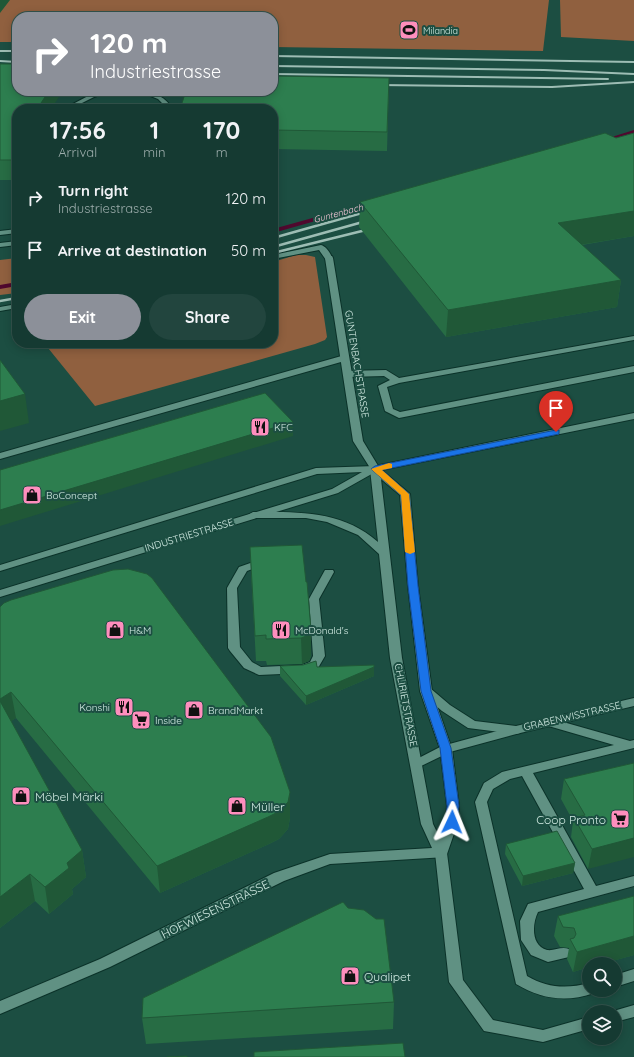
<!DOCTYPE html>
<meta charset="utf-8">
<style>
body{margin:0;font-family:Quicksand,sans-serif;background:#22453e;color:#f1f3f6;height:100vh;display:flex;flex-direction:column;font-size:15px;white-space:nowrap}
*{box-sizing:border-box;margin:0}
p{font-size:13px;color:#9dadac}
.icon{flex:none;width:22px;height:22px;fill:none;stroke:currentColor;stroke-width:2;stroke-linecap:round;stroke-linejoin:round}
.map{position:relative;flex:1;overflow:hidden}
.details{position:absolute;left:12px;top:104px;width:266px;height:244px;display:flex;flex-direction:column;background:#153a32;border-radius:16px;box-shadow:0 2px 10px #0003,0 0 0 1px #34544d}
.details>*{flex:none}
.guide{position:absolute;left:12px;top:12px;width:266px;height:84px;border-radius:16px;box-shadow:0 2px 10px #0003,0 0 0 1px #34544d;background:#8c9099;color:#fff;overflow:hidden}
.tools{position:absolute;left:582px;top:957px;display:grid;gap:8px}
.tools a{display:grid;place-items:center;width:40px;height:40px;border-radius:50%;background:#153a32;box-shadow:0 2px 10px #0003,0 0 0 1px #34544d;font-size:20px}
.pin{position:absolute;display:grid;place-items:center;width:34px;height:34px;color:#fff;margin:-41px -17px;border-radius:50% 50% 50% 0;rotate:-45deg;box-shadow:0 0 4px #0007}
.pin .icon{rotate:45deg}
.me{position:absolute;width:44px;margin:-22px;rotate:2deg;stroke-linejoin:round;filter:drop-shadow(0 0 3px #0008)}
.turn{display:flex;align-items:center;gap:14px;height:84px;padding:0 12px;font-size:18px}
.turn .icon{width:52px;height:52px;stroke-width:2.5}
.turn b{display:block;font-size:28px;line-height:34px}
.eta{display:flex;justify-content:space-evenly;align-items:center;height:68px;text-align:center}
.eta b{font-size:24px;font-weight:700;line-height:28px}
.button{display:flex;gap:8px;margin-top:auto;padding:8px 12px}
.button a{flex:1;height:46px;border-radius:24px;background:#8c9099;color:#fff;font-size:16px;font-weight:700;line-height:46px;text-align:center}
.button a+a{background:#22453e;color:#f1f3f6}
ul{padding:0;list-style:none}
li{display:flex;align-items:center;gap:12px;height:52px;padding:0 12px}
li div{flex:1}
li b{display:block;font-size:15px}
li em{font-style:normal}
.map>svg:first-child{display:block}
.green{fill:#90603f}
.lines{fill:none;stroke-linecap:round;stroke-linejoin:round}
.stream{fill:#50082e;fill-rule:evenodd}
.service-casing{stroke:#0b3229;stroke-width:2}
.minor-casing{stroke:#0b3229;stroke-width:2}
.tertiary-casing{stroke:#0b3229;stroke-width:2}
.secondary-casing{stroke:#0b3229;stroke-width:2}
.service{fill:#609183;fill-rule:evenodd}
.minor{fill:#609183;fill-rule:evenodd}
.tertiary{fill:#609183;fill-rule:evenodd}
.secondary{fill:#609183;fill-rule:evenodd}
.rail-far1{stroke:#9dbdb4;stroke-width:2}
.rail{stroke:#9dbdb4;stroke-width:2.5}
.wall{fill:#276c44}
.shaded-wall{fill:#205837}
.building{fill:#2d7e4f;stroke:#205837}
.route{fill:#1a73e8;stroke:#114b97}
.slow{fill:#f59e0b}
.labels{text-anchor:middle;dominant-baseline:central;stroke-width:4;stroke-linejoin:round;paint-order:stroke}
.far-poi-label{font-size:9px;fill:#d2ebe3;stroke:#1c4e42;text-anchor:start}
.far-water-label{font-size:9px;font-style:italic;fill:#f3c6d7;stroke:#1c4e42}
.street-label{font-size:10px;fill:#d2ebe3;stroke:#1c4e42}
.poi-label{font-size:10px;fill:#d2ebe3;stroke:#1c4e42;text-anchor:start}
.near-poi-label{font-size:12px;fill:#d2ebe3;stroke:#1c4e42;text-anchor:start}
.near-street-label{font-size:12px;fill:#d2ebe3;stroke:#1c4e42}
</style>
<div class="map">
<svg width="634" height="1057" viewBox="0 0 634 1057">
<rect width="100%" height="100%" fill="#1c4e42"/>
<!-- green -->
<path class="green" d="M 0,0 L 549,0 L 543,51 L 273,47 L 273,17 L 17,17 L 17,42 L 0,42 Z
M 560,0 L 634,0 L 634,41 L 561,37 Z
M 296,255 L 306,255 L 315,257 L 327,337 L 325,340 L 315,344 L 95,406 L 44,343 L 273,343 L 273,262 Z
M 17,258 L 17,293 L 0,295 L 0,260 Z"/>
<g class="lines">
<!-- stream -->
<path class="stream" d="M 634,130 L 634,134 L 602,143 L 599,141 Z
M 370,202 L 373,204 L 372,205 L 273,233 L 273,229 Z
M 17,282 L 17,286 L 0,289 L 0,285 Z"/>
<defs>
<path id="service" d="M 103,91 L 113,91 L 94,97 L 78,105 L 82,109 L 75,109 L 71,105 L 90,95 Z
M 138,91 C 151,91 162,95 170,105 L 169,109 L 163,109 L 164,105 L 158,99 Z
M 17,229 L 17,233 L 0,235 L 0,231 Z
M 321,245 C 326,246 333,256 332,260 L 326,260 L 319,250 L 273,259 L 273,255 Z
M 17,304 L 17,308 L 0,311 L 0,307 Z
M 634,336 L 634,340 L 399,383 L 387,387 L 393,409 L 400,412 L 634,366 L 634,372 L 399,418 L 385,411 L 378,386 L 390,380 L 384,376 L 347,377 L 343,374 L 347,371 L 386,370 L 399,378 Z
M 345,355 L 348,356 L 348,360 L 0,459 L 0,453 Z
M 262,559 L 266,560 L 267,562 L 266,564 L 247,571 L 237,588 L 240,647 L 252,662 L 261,667 L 302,665 L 310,662 L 313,656 L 309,599 L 325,570 L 333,570 L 334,572 L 319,599 L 325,656 L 318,668 L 303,673 L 259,675 L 244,668 L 230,651 L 228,648 L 227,588 L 239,567 Z
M 549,718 L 630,741 L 634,740 L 634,748 L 533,773 L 596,886 L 634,876 L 634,886 L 538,912 C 532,924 531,946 547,950 C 555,951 561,946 569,949 L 571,953 L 569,957 L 548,962 L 531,955 L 521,940 L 520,921 L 528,904 L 584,889 L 522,776 L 510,779 L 493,789 L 487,802 L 527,976 C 547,988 567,989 589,983 L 589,990 L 596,990 L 594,993 C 566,1003 541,999 516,984 L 475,802 L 484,783 L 502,772 L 614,745 L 545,725 L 543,722 L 545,719 Z
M 516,726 L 520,727 L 522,730 L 520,733 L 450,752 L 417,768 L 413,767 L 411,764 L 413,761 L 442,746 Z
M 634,969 L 634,981 L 615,987 L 615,975 Z"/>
<path id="minor" d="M 17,241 L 17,245 L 0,247 L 0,243 Z
M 326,256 L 332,256 L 333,258 L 363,441 L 380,469 L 375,472 L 372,471 L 353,441 L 325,258 Z
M 426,687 L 430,688 L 450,705 L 475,721 L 516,726 L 634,698 L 634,706 L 516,734 L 468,728 L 442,711 L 422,694 L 420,691 L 422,688 Z
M 441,848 L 446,849 L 447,853 L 463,980 L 493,1020 L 543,1030 L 589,1017 L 589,1029 L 543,1042 L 484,1031 L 449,982 L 435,853 L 436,849 Z
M 634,1005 L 634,1017 L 615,1022 L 615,1012 L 610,1012 Z"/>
<path id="tertiary" d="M 375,466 L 378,467 L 410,494 L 418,586 L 432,691 L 452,749 L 459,806 L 458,822 L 446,857 L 330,864 L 284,881 L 110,967 L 0,1014 L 0,1001 L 100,959 L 274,873 L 330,854 L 432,848 L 421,824 L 390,658 L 379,554 L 358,535 L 327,522 L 306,518 L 253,518 L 248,515 L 253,512 C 298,512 342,510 378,542 L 370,469 ZM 381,479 L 400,495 L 408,586 L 420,691 L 440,749 L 447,806 L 446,822 L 440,838 L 433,824 L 402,658 Z"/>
<path id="secondary" d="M 634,413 L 634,419 L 377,471 L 338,493 L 0,597 L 0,590 L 332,489 L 362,472 L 317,474 L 0,571 L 0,565 L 316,468 L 375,466 Z"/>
</defs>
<!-- service casing -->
<use href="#service" class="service-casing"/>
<!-- minor casing -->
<use href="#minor" class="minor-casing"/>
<!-- tertiary casing -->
<use href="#tertiary" class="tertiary-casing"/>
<!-- secondary casing -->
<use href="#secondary" class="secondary-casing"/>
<!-- service -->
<use href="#service" class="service"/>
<!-- minor -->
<use href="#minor" class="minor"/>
<!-- tertiary -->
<use href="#tertiary" class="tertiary"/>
<!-- secondary -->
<use href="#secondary" class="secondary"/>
<!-- rail-far1 -->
<path class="rail-far1" d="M 0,51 L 17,51
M 273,56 L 634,62
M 0,61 L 17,62
M 273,66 L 544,70 L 634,74
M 273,74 L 608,79
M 378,85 L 552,87 L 634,82"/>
<!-- rail -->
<path class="rail" d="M 273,238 L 369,211
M 273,247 L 370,220
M 273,253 L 362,231
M 0,301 L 17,298"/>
</g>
<!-- wall -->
<path class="wall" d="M 0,64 L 17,109 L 17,180 L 0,180 Z
M 389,78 L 387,151 L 273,149 L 273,109 Z
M 634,133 L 634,236 L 582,245 L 621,280 L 617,307 L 446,337 L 359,227 L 360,202 L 616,138 Z
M 250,547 L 311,630 L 311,656 L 309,661 L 302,664 L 267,665 L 266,661 L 256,661 L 251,572 Z
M 0,607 L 290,818 L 288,829 L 279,839 L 269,844 L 160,893 L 16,718 L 11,721 L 82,850 L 86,877 L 72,889 L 73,894 L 49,914 L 35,901 L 0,928 Z
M 280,666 L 317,667 L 374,667 L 374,676 L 306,705 L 280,676 Z
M 634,763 L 588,869 L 571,837 L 573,821 L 561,799 L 564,779 Z
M 506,844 L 575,863 L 573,873 L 522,886 L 505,854 Z
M 634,896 L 634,955 L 602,964 L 589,964 L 589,967 L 573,972 L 567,959 L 569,948 L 560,947 L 554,936 L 558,916 Z
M 394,1002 L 393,1029 L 146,1044 L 142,1018 Z"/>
<!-- shaded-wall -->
<path class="shaded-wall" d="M 0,0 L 10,0 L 0,13 Z
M 49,91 L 63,91 L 51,109 L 37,109 Z
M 634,211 L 634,236 L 555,249 L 558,223 Z
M 621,280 L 617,307 L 446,337 L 448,310 Z
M 25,394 L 29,423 L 0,431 L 0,401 Z
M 293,422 L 293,436 L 0,526 L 0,510 Z
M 311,630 L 311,656 L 309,661 L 302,664 L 301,638 Z
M 374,667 L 374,676 L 306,705 L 306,696 Z
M 11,692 L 16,718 L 4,726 L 0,704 L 0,699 Z
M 290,792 L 290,818 L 288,829 L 279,839 L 269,844 L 160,893 L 157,866 Z
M 634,838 L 634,857 L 588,869 L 592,849 Z
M 82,850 L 86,877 L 72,889 L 73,894 L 49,914 L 45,887 L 67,863 Z
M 575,863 L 573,873 L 522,886 L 523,876 Z
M 30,874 L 35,901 L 0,928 L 0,897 Z
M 634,936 L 634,955 L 602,964 L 589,964 L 589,967 L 573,972 L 577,952 Z"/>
<!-- building -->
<path class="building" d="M 0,64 L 17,64 L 17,91 L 49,91 L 37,109 L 17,109 L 17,160 L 0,160 Z
M 273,76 L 389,78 L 387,132 L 273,130 L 273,109 L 180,109 L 186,91 L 273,91 Z
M 605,133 L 616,138 L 634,133 L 634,211 L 558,223 L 621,280 L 448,310 L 360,202 Z
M 0,360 L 25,394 L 0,401 Z
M 265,393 L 293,422 L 0,510 L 0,470 Z
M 302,545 L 306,582 L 307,582 L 311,630 L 309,635 L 301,638 L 266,639 L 266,635 L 255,636 L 250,547 Z
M 128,569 L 147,574 L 152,578 L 271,737 L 290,792 L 288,802 L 278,812 L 268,817 L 157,866 L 11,692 L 0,699 L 0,607 L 4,603 L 11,600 L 113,570 Z
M 316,661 L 317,667 L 374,665 L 374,667 L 306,696 L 280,666 L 303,665 Z
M 0,701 L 82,850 L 67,863 L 69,868 L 45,887 L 30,874 L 0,897 Z
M 634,763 L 634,838 L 592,849 L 574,818 L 585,815 L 564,779 Z
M 557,831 L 575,863 L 523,876 L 506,844 Z
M 634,896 L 634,936 L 577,952 L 570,939 L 574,938 L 576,934 L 574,928 L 563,927 L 558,916 Z
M 343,902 L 348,908 L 364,910 L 376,919 L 384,919 L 394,1002 L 142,1018 L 143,998 Z
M 403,1043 L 405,1057 L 254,1057 L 254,1052 Z
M 187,1056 L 187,1057 L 167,1057 Z"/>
<!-- route -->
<path class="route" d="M 556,430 L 559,430 L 559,434 L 382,470 L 409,494 L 418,586 L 431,691 L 451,748 L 459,806 L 456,825 L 448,825 L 446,822 L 447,806 L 440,748 L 421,691 L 408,586 L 401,495 L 371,469 L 375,466 Z"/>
<!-- slow -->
<path class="slow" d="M 389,463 L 392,464 L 392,468 L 382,470 L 409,494 L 415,552 L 410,554 L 405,552 L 401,495 L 371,469 Z"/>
<!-- icons -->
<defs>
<symbol id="stadium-square" viewBox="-11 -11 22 22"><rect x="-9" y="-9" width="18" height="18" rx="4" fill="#fe8ebd" stroke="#1c4e42"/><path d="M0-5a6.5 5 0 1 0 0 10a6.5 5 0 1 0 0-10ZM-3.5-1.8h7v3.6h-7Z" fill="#111"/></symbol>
<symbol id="restaurant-square" viewBox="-11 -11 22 22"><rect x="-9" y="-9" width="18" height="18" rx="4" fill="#fe8ebd" stroke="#1c4e42"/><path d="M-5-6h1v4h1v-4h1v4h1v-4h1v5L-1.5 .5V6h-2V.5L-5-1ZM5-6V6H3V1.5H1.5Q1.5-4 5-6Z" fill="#111"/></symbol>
<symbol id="shop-square" viewBox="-11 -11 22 22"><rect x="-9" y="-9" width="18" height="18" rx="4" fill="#fe8ebd" stroke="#1c4e42"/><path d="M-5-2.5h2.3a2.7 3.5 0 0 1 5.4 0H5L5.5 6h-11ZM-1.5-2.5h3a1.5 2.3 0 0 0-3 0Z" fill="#111"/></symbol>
<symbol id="supermarket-square" viewBox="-11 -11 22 22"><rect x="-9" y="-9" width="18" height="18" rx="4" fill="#fe8ebd" stroke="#1c4e42"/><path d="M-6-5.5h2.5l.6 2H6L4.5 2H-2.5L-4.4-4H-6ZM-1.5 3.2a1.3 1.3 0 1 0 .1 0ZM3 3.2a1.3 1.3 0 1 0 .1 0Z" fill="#111"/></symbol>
</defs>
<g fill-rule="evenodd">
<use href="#stadium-square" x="398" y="19" width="22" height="22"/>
<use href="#restaurant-square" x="249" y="416" width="22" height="22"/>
<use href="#shop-square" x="21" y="484" width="22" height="22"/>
<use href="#shop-square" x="104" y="619" width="22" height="22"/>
<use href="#restaurant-square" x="270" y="619" width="22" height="22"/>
<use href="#restaurant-square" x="113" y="696" width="22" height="22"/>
<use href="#shop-square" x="183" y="699" width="22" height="22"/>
<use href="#supermarket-square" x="130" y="709" width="22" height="22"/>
<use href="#shop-square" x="10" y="785" width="22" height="22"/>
<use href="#shop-square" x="226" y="795" width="22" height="22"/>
<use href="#supermarket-square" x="609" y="808" width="22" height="22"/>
<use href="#shop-square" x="339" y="965" width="22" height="22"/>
</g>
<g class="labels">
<!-- far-poi labels -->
<g class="far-poi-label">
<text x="423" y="30">Milandia</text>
</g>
<!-- far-water labels -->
<g class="far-water-label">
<text transform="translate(338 213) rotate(-15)">Guntenbach</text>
</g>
<!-- street labels -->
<g class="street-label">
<text transform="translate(357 364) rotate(81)">GUNTENBACHSTRASSE</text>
<text transform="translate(189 535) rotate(-17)">INDUSTRIESTRASSE</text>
<text transform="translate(406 705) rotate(79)">CHLIRIETSTRASSE</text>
<text transform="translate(572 716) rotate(-13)">GRABENWISSTRASSE</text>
</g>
<!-- poi labels -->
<g class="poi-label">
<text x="274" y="427">KFC</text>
<text x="46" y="495">BoConcept</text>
<text x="129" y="630">H&amp;M</text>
<text x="295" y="630">McDonald's</text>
<text x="110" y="707" text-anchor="end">Konshi</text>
<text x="208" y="710">BrandMarkt</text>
<text x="155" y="720">Inside</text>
</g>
<!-- near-poi labels -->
<g class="near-poi-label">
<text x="35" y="796">Möbel Märki</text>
<text x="251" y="806">Müller</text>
<text x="606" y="819" text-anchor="end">Coop Pronto</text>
<text x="364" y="976">Qualipet</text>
</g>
<!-- near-street labels -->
<g class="near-street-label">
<text transform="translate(215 909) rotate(-26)">HOFWIESENSTRASSE</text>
</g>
</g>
</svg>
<div class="tools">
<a><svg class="icon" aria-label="search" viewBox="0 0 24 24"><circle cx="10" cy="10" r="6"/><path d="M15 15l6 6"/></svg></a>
<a><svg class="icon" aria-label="layers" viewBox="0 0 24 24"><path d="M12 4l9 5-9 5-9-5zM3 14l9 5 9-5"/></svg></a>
</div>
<div class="pin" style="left:556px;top:432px;background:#d93025"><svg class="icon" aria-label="arrive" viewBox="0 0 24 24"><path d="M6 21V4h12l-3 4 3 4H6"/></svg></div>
<svg class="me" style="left:452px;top:822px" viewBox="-20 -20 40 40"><path d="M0-17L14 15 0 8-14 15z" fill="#1a73e8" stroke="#fff" stroke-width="4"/></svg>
<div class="guide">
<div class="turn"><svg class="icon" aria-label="right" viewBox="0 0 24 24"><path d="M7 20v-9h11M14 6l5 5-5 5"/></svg><div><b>120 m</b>Industriestrasse</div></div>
</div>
<section class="details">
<div class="eta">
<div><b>17:56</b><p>Arrival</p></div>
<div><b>1</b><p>min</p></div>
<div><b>170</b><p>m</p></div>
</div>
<ul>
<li><svg class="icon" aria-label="right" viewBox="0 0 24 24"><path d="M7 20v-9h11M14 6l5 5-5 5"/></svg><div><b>Turn right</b><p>Industriestrasse</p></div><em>120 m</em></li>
<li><svg class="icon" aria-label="arrive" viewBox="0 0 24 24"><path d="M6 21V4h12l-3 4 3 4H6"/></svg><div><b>Arrive at destination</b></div><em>50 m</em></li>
</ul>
<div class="button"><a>Exit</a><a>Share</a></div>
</section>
</div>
